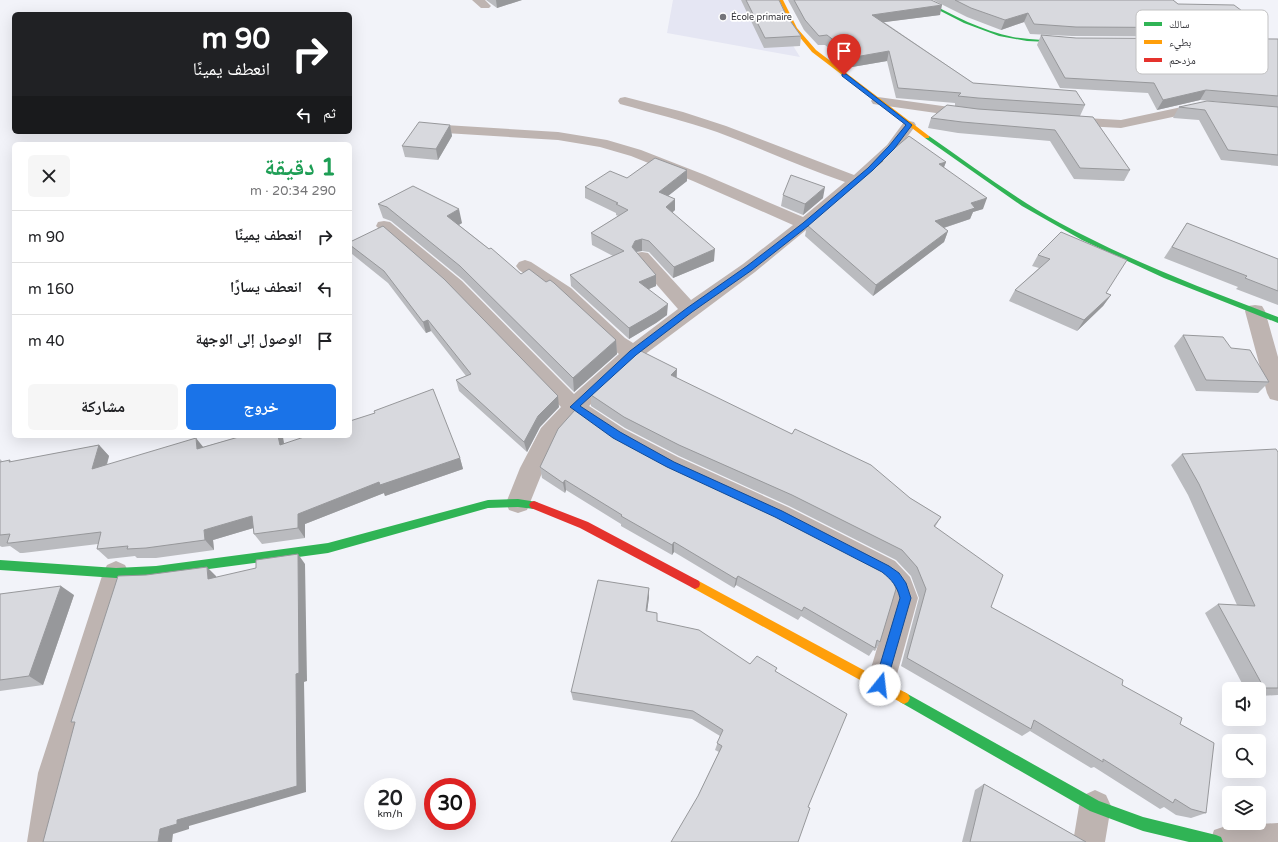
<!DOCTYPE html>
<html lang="ar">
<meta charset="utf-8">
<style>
body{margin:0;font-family:"Varela Round","Noto Naskh Arabic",sans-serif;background:#f6f6f6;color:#202124;direction:rtl;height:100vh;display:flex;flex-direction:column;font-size:15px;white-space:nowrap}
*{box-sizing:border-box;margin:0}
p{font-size:13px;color:#757577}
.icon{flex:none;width:22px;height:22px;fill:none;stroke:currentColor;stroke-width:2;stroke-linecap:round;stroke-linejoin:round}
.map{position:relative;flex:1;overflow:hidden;direction:ltr}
.details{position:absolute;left:12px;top:142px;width:340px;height:296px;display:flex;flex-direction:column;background:#fff;border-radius:6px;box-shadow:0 4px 16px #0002;direction:rtl}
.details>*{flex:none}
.guide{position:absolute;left:12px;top:12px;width:340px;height:122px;border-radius:6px;box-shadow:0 4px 16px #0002;direction:rtl;background:#202124;color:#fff;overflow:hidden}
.buttons{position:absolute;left:1222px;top:682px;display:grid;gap:8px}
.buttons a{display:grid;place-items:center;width:44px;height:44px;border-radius:6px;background:#fff;box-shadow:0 4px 16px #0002;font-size:20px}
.speed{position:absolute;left:364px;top:778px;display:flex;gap:8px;font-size:20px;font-weight:700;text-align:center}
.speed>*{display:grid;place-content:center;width:52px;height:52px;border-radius:50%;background:#fff;box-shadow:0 4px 16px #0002;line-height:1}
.speed small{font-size:10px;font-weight:400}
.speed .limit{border:6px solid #d22;background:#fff;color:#111}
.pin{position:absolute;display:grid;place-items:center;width:34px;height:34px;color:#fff;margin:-41px -17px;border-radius:50% 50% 50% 0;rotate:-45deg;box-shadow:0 0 4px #0007}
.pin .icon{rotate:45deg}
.me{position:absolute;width:44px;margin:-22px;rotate:16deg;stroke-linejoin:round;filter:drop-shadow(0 0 3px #0008)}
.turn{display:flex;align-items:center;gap:14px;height:84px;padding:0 16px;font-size:18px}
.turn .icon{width:52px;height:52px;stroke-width:2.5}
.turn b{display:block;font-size:28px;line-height:34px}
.then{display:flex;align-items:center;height:38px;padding:0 16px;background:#0003;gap:8px;font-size:15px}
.round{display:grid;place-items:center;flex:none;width:42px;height:42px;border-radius:6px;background:#f6f6f6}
.summary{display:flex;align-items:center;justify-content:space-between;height:68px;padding:0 16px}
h1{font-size:24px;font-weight:700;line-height:30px;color:#1e9e55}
.primary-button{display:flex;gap:8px;margin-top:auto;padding:8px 16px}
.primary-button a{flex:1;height:46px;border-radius:6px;background:#1a73e8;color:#fff;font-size:16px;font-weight:700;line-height:46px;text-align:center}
.primary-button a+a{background:#f6f6f6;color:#202124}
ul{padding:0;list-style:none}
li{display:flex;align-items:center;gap:12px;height:52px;padding:0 16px;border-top:1px solid #e0e0e0}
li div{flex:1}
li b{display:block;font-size:15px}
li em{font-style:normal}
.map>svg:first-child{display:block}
.built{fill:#e5e6f3}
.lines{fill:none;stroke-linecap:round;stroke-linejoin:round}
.street{fill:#beb4b1;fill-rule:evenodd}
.fast{fill:#30b455;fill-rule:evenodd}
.slow{fill:#ff9f0a;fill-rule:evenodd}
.jam{fill:#e5322d;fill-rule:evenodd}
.wall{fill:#babbbf}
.shaded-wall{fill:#97989b}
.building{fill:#d8d9de;stroke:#97989b}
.route{fill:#1a73e8;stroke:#114b97}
.poi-dot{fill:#74747a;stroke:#fff;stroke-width:1.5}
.labels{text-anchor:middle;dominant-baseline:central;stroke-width:3.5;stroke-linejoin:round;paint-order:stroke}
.far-poi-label{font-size:9px;fill:#303035;stroke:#fff;text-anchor:start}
.key{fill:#fff;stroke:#c1c1c2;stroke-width:1}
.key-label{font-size:11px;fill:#303035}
</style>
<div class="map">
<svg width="1278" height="842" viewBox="0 0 1278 842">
<rect width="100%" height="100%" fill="#f2f3f9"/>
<!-- built -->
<path class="built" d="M 673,0 L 765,0 L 800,57 L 667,33 Z"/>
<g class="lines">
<!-- street -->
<path class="street" d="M 472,0 L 485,0 L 491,6 L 489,8 L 481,8 Z
M 625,97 L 683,112 L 726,126 L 854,175 L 887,145 L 904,122 L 909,121 L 914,122 L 916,125 L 897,151 L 862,184 L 755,272 L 640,358 L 589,406 L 624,429 L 678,457 L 788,507 L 895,561 L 910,577 L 918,598 L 894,685 L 890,695 L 880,699 L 870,695 L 866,685 L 892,598 L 889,590 L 881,581 L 770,521 L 662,471 L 608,441 L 576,419 L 558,439 L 544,468 L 527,510 L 518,513 L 509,510 L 506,503 L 520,468 L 541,428 L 561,407 L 448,289 L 376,226 L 378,222 L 384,221 L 390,222 L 462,281 L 574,394 L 619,354 L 611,348 L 557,296 L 519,270 L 516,266 L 519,262 L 525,260 L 531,262 L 571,288 L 625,338 L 633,343 L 678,309 L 636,261 L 633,257 L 636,253 L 642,252 L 648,253 L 691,300 L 743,264 L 793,225 L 693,181 L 631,156 L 600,147 L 558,140 L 445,133 L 440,132 L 438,129 L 440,126 L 445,125 L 558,132 L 607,140 L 641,150 L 705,175 L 803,217 L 845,182 C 802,167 760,148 717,132 C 685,121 653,113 620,104 L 618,101 L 620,98 Z
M 878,97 L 971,110 L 976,111 L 978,114 L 976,117 L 971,118 L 873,104 L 871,101 L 873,98 Z
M 1205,102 L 1210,103 L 1212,106 L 1210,109 L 1121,128 L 1067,125 L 1062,124 L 1060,121 L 1062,118 L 1067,117 L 1121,120 Z
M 1255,305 L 1262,306 L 1265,311 L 1278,357 L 1278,401 L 1270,399 L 1267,393 L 1245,311 L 1248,306 Z
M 116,561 L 125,565 L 129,573 L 70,773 L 59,842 L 27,842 L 38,773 L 103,573 L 107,565 Z
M 1095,790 L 1106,795 L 1111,806 L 1105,842 L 1073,842 L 1079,806 L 1084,795 Z
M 1278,823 L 1278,842 L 1210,842 L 1214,830 L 1226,826 Z"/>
<!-- fast -->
<path class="fast" d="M 919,0 L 924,0 C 953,15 982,31 1013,37 C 1032,40 1050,40 1069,41 L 1071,42 L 1069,43 L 1027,41 L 999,36 L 964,23 Z
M 925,136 L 929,136 C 972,166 1014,198 1060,223 C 1130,261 1204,289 1278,317 L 1278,323 L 1164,278 L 1082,240 L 1022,206 L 925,138 Z
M 518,499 L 537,502 L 539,505 L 537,508 L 534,509 L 518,507 L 488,508 L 328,553 L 156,576 L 116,578 L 0,570 L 0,560 L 116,568 L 156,566 L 328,543 L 488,500 Z
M 904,692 L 1099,801 L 1143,817 L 1216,835 L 1221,837 L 1223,842 L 1189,842 L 1143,831 L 1090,811 L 900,702 L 898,698 L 900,694 Z"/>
<!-- slow -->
<path class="slow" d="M 779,0 L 783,0 L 797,28 L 816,50 L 929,136 L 929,138 L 925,138 L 812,52 L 793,29 Z
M 695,579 L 908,694 L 910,698 L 908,702 L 904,704 L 900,702 L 691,587 L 690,584 L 691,581 Z"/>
<!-- jam -->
<path class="jam" d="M 534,501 L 588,522 L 699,581 L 700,584 L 699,587 L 695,589 L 691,587 L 580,528 L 531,508 L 529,505 L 531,502 Z"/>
</g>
<!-- wall -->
<path class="wall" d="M 486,0 L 522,0 L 497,8 Z
M 741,0 L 779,0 L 786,15 L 801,36 L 800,46 L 764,48 Z
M 788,0 L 931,0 L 940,15 L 884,22 L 973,83 L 1085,105 L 1080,116 L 1093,117 L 1130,170 L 1124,181 L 1074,179 L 1050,141 L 958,133 L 928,128 L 931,118 L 955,106 L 955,103 L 896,98 L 887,61 L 852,67 L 825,45 L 818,45 L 804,30 Z
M 933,0 L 1173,0 L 1178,4 L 1265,28 L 1259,37 L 1072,36 L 1030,34 L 1024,22 L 1001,30 L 967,17 Z
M 1041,35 L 1076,38 L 1278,39 L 1278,166 L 1221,160 L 1199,120 L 1173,118 L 1179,107 L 1221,102 L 1200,100 L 1157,110 L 1148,93 L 1060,88 L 1037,45 Z
M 450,125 L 452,136 L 438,160 L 405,157 L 402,146 Z
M 882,159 L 946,162 L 944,167 L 983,209 L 973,212 L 970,219 L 944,228 L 948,231 L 944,242 L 873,296 L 805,236 L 807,225 L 820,214 L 821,211 L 844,194 L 881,163 Z
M 627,178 L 687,181 L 668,196 L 675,210 L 672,213 L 714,261 L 673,278 L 649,252 L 642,251 L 636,252 L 656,286 L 649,289 L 667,315 L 656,323 L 629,339 L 571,286 L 570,275 L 613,256 L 592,245 L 591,233 L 618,216 L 616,215 L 616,213 L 585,198 L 585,187 Z
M 783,195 L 823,198 L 803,215 L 781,206 Z
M 378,204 L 462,223 L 459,225 L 521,274 L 616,340 L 617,354 L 574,392 L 463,280 L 391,221 L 383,218 Z
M 1187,223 L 1278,259 L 1278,305 L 1236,289 L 1238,287 L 1164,258 Z
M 1061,232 L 1106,293 L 1111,295 L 1103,306 L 1077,331 L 1009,301 L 1015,290 L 1039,268 L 1032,266 L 1038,255 Z
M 350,242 L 559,407 L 540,427 L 527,452 L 459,391 L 456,380 L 466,376 L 431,331 L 426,333 L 388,283 L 352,254 L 350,249 Z
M 1183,335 L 1231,348 L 1269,382 L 1258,393 L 1196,391 L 1174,346 Z
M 677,369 L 677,378 L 910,498 L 941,517 L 935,527 L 991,607 L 1122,685 L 1180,724 L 1206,813 L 1191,818 L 1176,815 L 1164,807 L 1160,809 L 1094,767 L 1091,768 L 1030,731 L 1022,736 L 901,666 L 919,598 L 911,576 L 896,560 L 789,506 L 679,456 L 625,428 L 591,406 L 591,395 Z
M 242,436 L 282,436 L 284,444 L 460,458 L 463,469 L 385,496 L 384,493 L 305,524 L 305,538 L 262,544 L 254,534 L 253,528 L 213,540 L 214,550 L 156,558 L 137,558 L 135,556 L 108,559 L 97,549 L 98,544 L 23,553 L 20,553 L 10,546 L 2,547 L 0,546 L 0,459 L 3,462 L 10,460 L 11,462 L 99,445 L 109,456 L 107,465 L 203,447 Z
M 1278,452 L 1278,695 L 1259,696 L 1259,689 L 1245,689 L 1205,613 L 1218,604 L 1237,605 L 1188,495 L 1171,465 L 1182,454 Z
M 540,467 L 880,642 L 875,651 L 873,650 L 869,656 L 801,616 L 798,620 L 736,585 L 734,588 L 674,552 L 672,555 L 621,526 L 621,524 L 566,490 L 565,493 L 542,478 Z
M 649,588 L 649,597 L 647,611 L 657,621 L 750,664 L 777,668 L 698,796 L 719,752 L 715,750 L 720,736 L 692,719 L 573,700 L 571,692 Z
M 0,594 L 74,595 L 43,685 L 0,691 Z
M 984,784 L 1086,842 L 962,842 L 975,790 Z"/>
<!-- shaded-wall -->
<path class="shaded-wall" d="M 496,0 L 522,0 L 497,8 Z
M 942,5 L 940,15 L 870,24 L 872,15 Z
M 1028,13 L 1024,22 L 1001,30 L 1005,20 Z
M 889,51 L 887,61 L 852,67 L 855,57 Z
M 1206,90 L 1200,100 L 1157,110 L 1163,100 Z
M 450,125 L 452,136 L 438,160 L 436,149 Z
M 946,162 L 942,172 L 939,164 Z
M 687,170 L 687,181 L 659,203 L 659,192 Z
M 825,187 L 823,198 L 803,215 L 805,204 Z
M 987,198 L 983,209 L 973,212 L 970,219 L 931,232 L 935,221 L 971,203 Z
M 675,199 L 675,210 L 665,218 L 666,207 Z
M 459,209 L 462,223 L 450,230 L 447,216 Z
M 948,231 L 944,242 L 873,296 L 876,285 Z
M 642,239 L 642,251 L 635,252 L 632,247 L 635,241 Z
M 715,249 L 714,261 L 673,278 L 674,267 Z
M 656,275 L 656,286 L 639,293 L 639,282 Z
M 1111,295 L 1103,306 L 1077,331 L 1084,320 Z
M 668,304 L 667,315 L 656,323 L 629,339 L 629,328 Z
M 428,320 L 431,331 L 426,333 L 423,322 Z
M 616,340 L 617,354 L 574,392 L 573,378 Z
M 677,369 L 676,380 L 671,375 Z
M 558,396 L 559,407 L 540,427 L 527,452 L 524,442 L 538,416 Z
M 278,436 L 282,436 L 283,437 L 286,456 L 280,445 Z
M 196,438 L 204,448 L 197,449 Z
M 99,445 L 109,456 L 102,480 L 92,469 Z
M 460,458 L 463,469 L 385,496 L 384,493 L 305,524 L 305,538 L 298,528 L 298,514 L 379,482 Z
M 565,480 L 566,490 L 565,493 L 563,483 Z
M 252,516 L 260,526 L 213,540 L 214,550 L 205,540 L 204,530 Z
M 674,542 L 674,552 L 672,555 L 672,545 Z
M 298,554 L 305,564 L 307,681 L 304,682 L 306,792 L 189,826 L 189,829 L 173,834 L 172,842 L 158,842 L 160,829 L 296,674 Z
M 207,567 L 216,576 L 218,589 L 208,579 Z
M 738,576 L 736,585 L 734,588 L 736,579 Z
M 61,586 L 74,595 L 43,685 L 29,676 Z
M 649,588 L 649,597 L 646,620 L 646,611 Z"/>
<!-- building -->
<path class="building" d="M 746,0 L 779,0 L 786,15 L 801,36 L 765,38 Z
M 794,0 L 931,0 L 942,5 L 872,15 L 973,83 L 1076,91 L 1085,105 L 978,98 L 958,96 L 961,93 L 898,88 L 889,51 L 855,57 L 827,35 L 819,36 L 805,20 Z
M 955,0 L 1173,0 L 1178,4 L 1234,5 L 1265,28 L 1076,27 L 1034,24 L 1028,13 L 1005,20 L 971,8 Z
M 1041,35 L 1076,38 L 1278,39 L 1278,96 L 1206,90 L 1163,100 L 1154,83 L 1065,78 Z
M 1207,101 L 1278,107 L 1278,155 L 1228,150 L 1205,110 L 1179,107 Z
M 947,105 L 978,109 L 1093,117 L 1130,170 L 1080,168 L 1055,130 L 962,122 L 931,118 Z
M 419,122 L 450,125 L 436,149 L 402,146 Z
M 909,136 L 946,162 L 939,164 L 987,198 L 971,203 L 975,208 L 935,221 L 948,231 L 876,285 L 807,225 L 823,211 L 821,211 L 842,194 L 844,194 L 883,161 L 882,159 Z
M 655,158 L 687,170 L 659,192 L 675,199 L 666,207 L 715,249 L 674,267 L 649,241 L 642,239 L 635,241 L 632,247 L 656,275 L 639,282 L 668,304 L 657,312 L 629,328 L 570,275 L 624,251 L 591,233 L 628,210 L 616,204 L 618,203 L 585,187 L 610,171 L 627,178 Z
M 791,175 L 825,187 L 805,204 L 783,195 Z
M 413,186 L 459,209 L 447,216 L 489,249 L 491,248 L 521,274 L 529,269 L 546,282 L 550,280 L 554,283 L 616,340 L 573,378 L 460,266 L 387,207 L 378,204 Z
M 1187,223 L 1278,259 L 1278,291 L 1245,278 L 1247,276 L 1172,247 Z
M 383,226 L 444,279 L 558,396 L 538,416 L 524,442 L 456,380 L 471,374 L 428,320 L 423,322 L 384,271 L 350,245 L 350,242 Z
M 1061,232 L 1127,260 L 1106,293 L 1111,295 L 1084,320 L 1015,290 L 1050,259 L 1038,255 Z
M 1183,335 L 1223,337 L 1231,348 L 1250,350 L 1269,382 L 1206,380 Z
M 639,350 L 677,369 L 671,375 L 792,434 L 795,429 L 871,465 L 910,498 L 941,517 L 934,526 L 1003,575 L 991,607 L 1123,680 L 1122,685 L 1182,718 L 1180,724 L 1214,743 L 1206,813 L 1191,809 L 1175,799 L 1173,803 L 1103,759 L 1103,762 L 1034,720 L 1031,729 L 907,658 L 926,589 L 917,567 L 902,550 L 792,495 L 679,445 L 624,417 L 591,395 Z
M 433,389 L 460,458 L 380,485 L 379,482 L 298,514 L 298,528 L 254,534 L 252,516 L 204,530 L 205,540 L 146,548 L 127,549 L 128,546 L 97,549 L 101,532 L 10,543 L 7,543 L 10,534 L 0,535 L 0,462 L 10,460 L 9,462 L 99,445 L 92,469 L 196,438 L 197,449 L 242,436 L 278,436 L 280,445 L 307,436 L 350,436 L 350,421 L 375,413 L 374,411 Z
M 575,410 L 607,431 L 662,462 L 772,512 L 885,573 L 893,581 L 896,589 L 880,642 L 877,640 L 875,648 L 804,607 L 802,611 L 738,576 L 736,579 L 674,542 L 672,545 L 621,516 L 622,515 L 565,480 L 563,483 L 540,467 L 558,429 Z
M 1276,449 L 1278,452 L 1278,688 L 1264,688 L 1218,604 L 1255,606 L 1199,484 L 1182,454 Z
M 298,554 L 299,673 L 296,674 L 297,786 L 177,820 L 177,824 L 160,829 L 158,842 L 43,842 L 75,722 L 71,722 L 118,576 L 146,575 L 207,567 L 208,579 L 256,568 L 256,560 Z
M 598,580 L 649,588 L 646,611 L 657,613 L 657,621 L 699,630 L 750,664 L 757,656 L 777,668 L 775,671 L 847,714 L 808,807 L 810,808 L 798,842 L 671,842 L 698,796 L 722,746 L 717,743 L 723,730 L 693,711 L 571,692 Z
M 61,586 L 29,676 L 0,680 L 0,594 Z
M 984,784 L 1086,842 L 970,842 Z"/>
<!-- route -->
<path class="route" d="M 842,74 L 846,74 L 912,125 L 894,149 L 873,170 L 808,226 L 752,270 L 692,312 L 636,355 L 580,406 L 620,432 L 674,462 L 782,511 L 889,566 L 899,573 L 906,583 L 911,598 L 886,685 L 884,689 L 880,691 L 876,689 L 874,685 L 900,598 C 897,586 892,580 882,572 L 775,517 L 667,467 L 613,438 L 570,407 L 630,351 L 687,308 L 747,266 L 803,223 L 868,168 L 889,146 L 906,125 L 842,76 Z"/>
<!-- markers -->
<circle class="poi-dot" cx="723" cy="17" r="4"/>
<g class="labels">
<!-- far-poi labels -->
<g class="far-poi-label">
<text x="731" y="17">École primaire</text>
</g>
</g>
<!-- legend -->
<rect x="1136" y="10" width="132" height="64" rx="6" class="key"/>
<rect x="1144" y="22" width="18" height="4" fill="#30b455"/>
<rect x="1144" y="40" width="18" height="4" fill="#ff9f0a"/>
<rect x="1144" y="58" width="18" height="4" fill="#e5322d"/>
<g class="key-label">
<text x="1169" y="28">سالك</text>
<text x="1169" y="46">بطيء</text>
<text x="1169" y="64">مزدحم</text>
</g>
</svg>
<div class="buttons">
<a><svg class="icon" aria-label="sound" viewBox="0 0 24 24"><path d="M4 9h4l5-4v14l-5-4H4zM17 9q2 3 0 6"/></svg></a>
<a><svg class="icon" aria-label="search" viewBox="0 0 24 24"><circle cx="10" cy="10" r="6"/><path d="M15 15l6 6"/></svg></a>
<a><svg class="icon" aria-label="layers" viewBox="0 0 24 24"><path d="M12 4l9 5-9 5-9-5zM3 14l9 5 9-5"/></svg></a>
</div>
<div class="speed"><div>20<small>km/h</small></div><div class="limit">30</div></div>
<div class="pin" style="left:844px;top:75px;background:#d93025"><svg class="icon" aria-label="arrive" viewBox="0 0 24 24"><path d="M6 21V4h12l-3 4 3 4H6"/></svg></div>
<svg class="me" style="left:880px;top:685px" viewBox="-20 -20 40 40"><circle r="19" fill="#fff"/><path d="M0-13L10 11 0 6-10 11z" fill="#1a73e8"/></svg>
<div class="guide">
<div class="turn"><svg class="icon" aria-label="right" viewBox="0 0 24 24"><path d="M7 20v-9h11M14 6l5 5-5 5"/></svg><div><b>90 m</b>انعطف يمينًا</div></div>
<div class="then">ثم<svg class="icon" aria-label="left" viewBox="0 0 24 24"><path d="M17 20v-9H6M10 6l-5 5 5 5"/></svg></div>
</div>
<section class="details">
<div class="summary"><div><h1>1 دقيقة</h1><p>290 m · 20:34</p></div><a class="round"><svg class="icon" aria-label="close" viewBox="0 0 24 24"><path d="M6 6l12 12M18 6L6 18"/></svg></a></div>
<ul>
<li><svg class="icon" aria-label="right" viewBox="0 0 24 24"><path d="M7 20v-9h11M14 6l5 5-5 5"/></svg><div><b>انعطف يمينًا</b></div><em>90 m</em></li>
<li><svg class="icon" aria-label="left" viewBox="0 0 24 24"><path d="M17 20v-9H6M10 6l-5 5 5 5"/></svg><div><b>انعطف يسارًا</b></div><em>160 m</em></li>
<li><svg class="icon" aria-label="arrive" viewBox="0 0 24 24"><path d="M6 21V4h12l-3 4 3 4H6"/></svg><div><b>الوصول إلى الوجهة</b></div><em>40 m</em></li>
</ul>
<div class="primary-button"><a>خروج</a><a>مشاركة</a></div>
</section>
</div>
